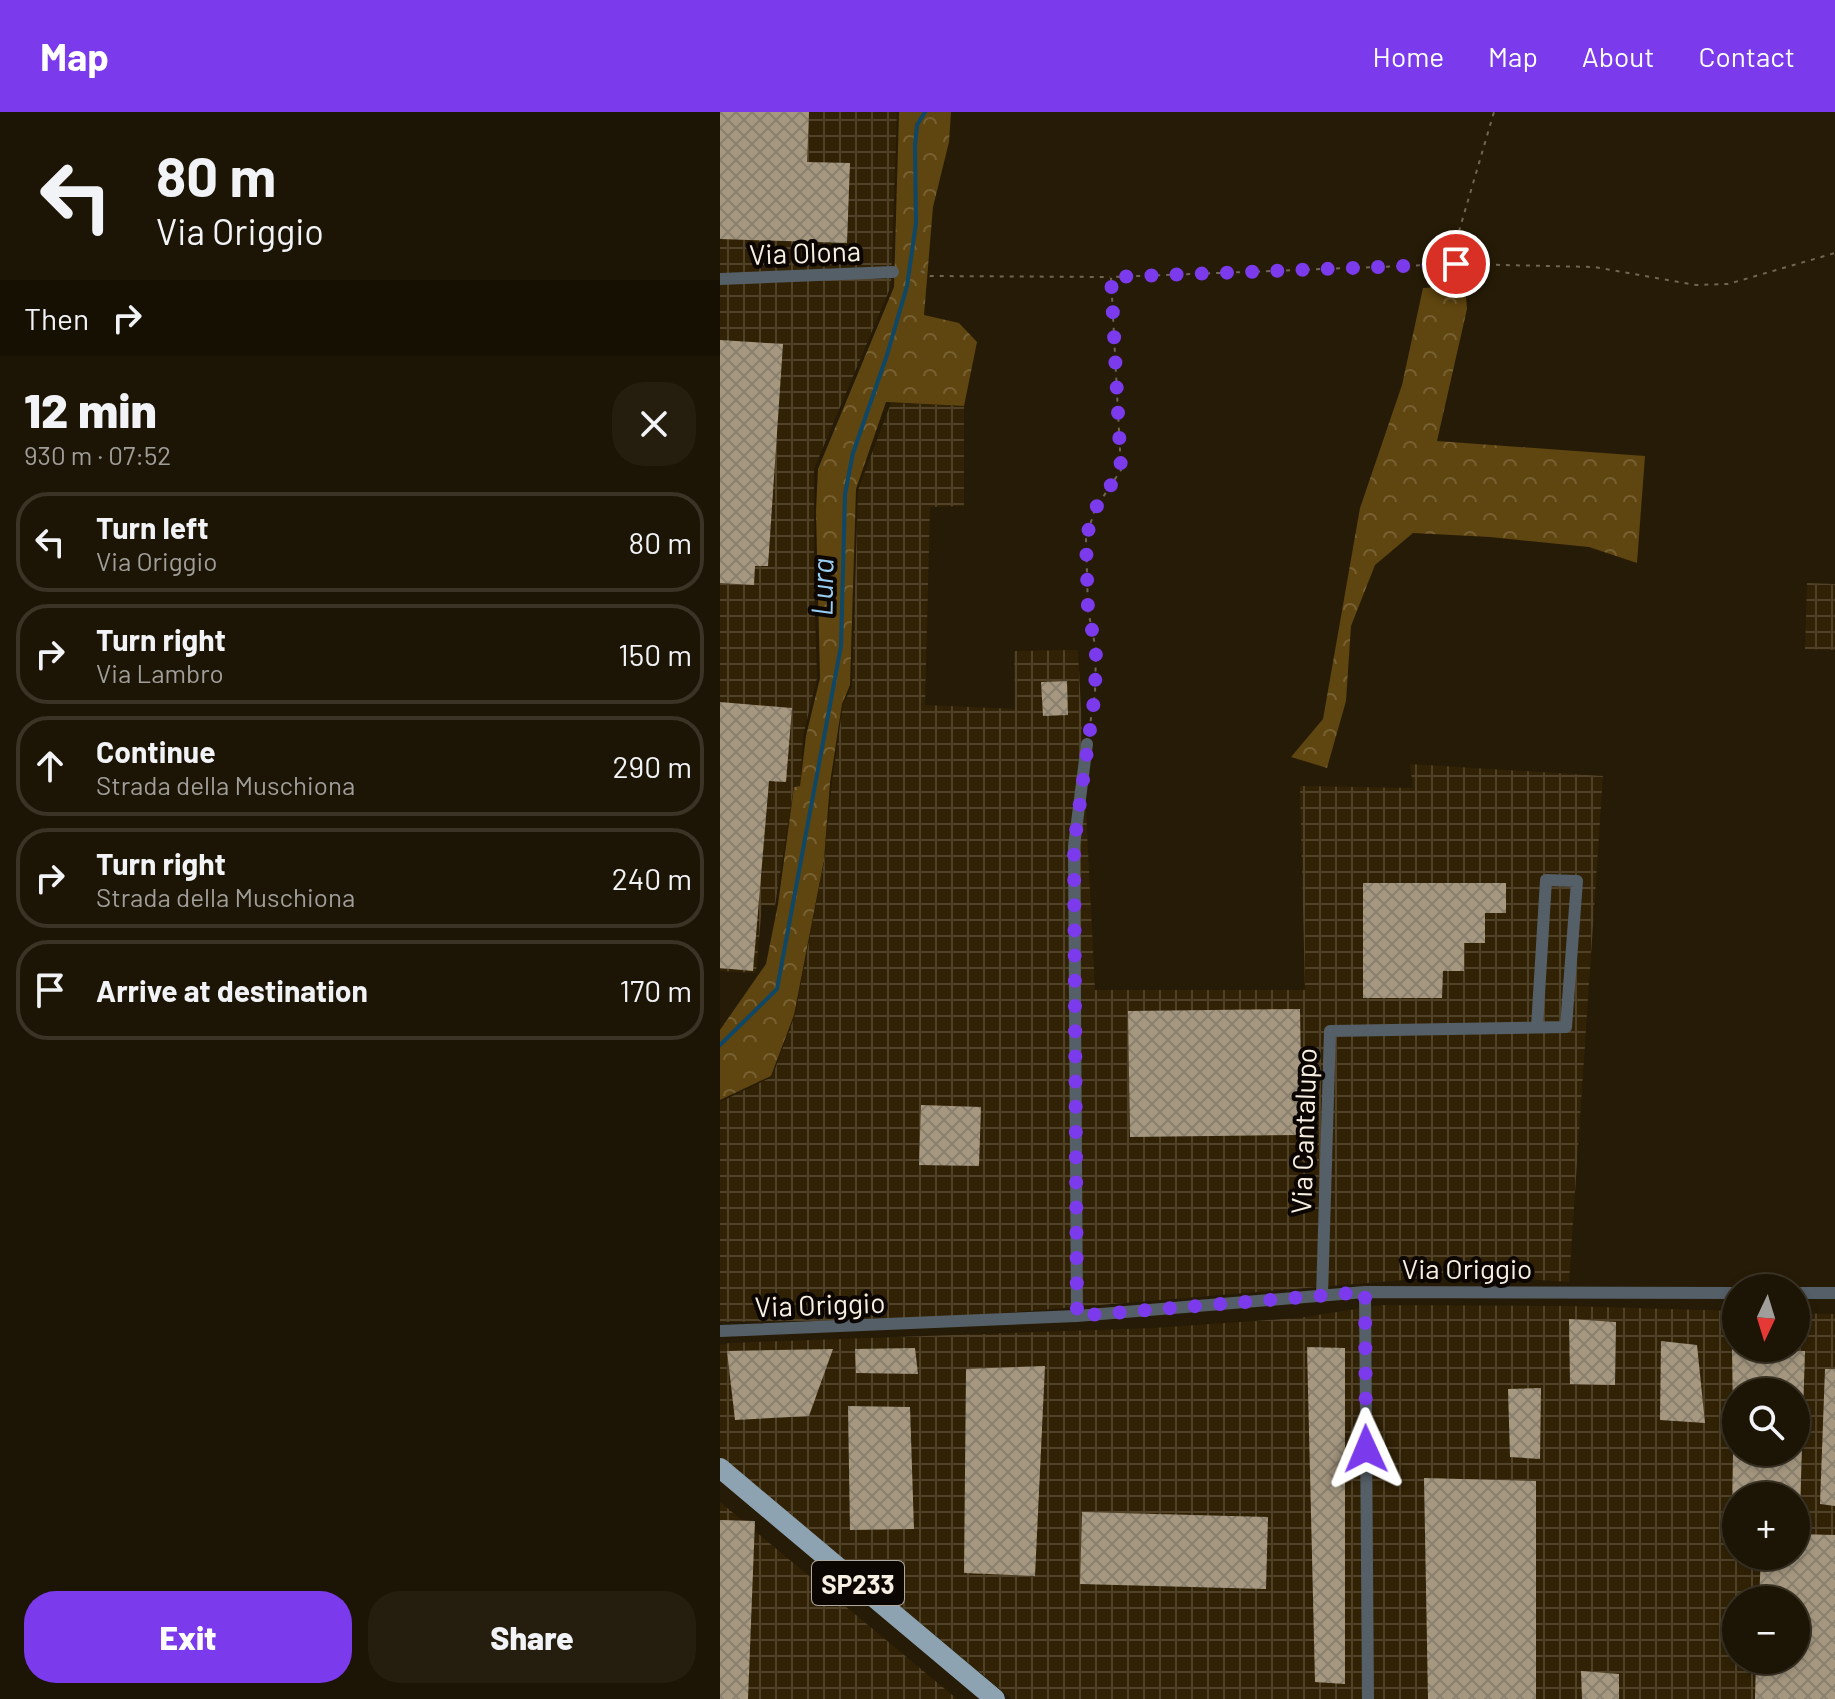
<!DOCTYPE html>
<meta charset="utf-8">
<style>
body{margin:0;font-family:Barlow,sans-serif;background:#251d0e;color:#f1f3f6;height:100vh;display:flex;flex-direction:column;font-size:30px;white-space:nowrap}
*{box-sizing:border-box;margin:0}
p{font-size:26px;color:#a09e9a}
.icon{flex:none;width:44px;height:44px;fill:none;stroke:currentColor;stroke-width:2;stroke-linecap:round;stroke-linejoin:round}
.map{position:relative;flex:1;overflow:hidden}
.panel{display:flex;flex-direction:column;background:#1c1404;width:720px}
.panel>*{flex:none}
.banner{background:#1c1404;color:#f1f3f6;overflow:hidden}
.needle{width:52px;rotate:184deg}
.buttons{position:absolute;left:1002px;top:1162px;display:grid;gap:16px}
.buttons a{display:grid;place-items:center;width:88px;height:88px;border-radius:50%;background:#1c1404;box-shadow:0 4px 12px #0003,0 0 0 2px #3a3326;font-size:40px}
.pin{position:absolute;display:grid;place-items:center;width:68px;height:68px;color:#fff;margin:-34px;border:4px solid #fff;border-radius:50%;box-shadow:0 2px 8px #0007}
.me{position:absolute;width:88px;margin:-44px;rotate:359deg;stroke-linejoin:round;filter:drop-shadow(0 0 6px #0008)}
.turn{display:flex;align-items:center;gap:28px;height:168px;padding:0 24px;font-size:36px}
.turn .icon{width:104px;height:104px;stroke-width:2.5}
.turn b{display:block;font-size:56px;line-height:68px}
.then{display:flex;align-items:center;height:76px;padding:0 24px;background:#0003;gap:16px;font-size:30px}
.round{display:grid;place-items:center;flex:none;width:84px;height:84px;border-radius:32px;background:#251d0e}
.head{display:flex;align-items:center;justify-content:space-between;height:136px;padding:0 24px}
h1{font-size:48px;font-weight:800;line-height:60px}
.cta{display:flex;gap:16px;margin-top:auto;padding:16px 24px}
.cta a{flex:1;height:92px;border-radius:32px;background:#7c3aed;color:#fff;font-size:32px;font-weight:800;line-height:92px;text-align:center}
.cta a+a{background:#251d0e;color:#f1f3f6}
ul{padding:0;list-style:none}
li{display:flex;align-items:center;gap:24px;height:100px;margin:0 16px 12px;padding:0 8px;border:4px solid #3a3326;border-radius:32px}
li div{flex:1}
li b{display:block;font-size:30px}
li em{font-style:normal}
header{display:flex;align-items:center;gap:48px;box-sizing:border-box;height:112px;padding:0 40px;background:#7c3aed;color:#fff}
header strong{font-size:38px}
nav{display:flex;gap:44px;margin-inline-start:auto;font-size:28px}
main{display:flex;flex:1;min-height:0}
.map>svg:first-child{display:block}
.industrial{fill:url(#industrial-grid);fill-rule:evenodd}
.forest{fill:url(#forest-crowns)}
.lines{fill:none;stroke-linecap:round;stroke-linejoin:round}
.stream{stroke:#0f4766;stroke-width:4}
.building{fill:url(#building-cross-hatch)}
.path{stroke:#706654;stroke-width:2;stroke-dasharray:4 6;stroke-linecap:butt}
.minor{stroke:#555f67;stroke-width:12}
.primary{stroke:#8ea3b2;stroke-width:20}
.route{stroke:#7c3aed;stroke-width:14;stroke-dasharray:0 25.2}
.labels{text-anchor:middle;dominant-baseline:central;stroke-width:8;stroke-linejoin:round;paint-order:stroke}
.shield{fill:#0b0602;stroke:#b0a99f;stroke-width:2}
.shield-label{font-size:26px;font-weight:bold;fill:#f7efe2}
.street-label{font-size:28px;fill:#f7efe2;stroke:#0b0602}
.water-label{font-size:30px;font-style:italic;fill:#99cdf2;stroke:#0b0602}
</style>
<header>
<strong>Map</strong>
<nav><a>Home</a><a>Map</a><a>About</a><a>Contact</a></nav>
</header>
<main>
<section class="panel">
<div class="banner">
<div class="turn"><svg class="icon" aria-label="left" viewBox="0 0 24 24"><path d="M17 20v-9H6M10 6l-5 5 5 5"/></svg><div><b>80 m</b>Via Origgio</div></div>
<div class="then">Then<svg class="icon" aria-label="right" viewBox="0 0 24 24"><path d="M7 20v-9h11M14 6l5 5-5 5"/></svg></div>
</div>
<div class="head"><div><h1>12 min</h1><p>930 m · 07:52</p></div><a class="round"><svg class="icon" aria-label="close" viewBox="0 0 24 24"><path d="M6 6l12 12M18 6L6 18"/></svg></a></div>
<ul>
<li><svg class="icon" aria-label="left" viewBox="0 0 24 24"><path d="M17 20v-9H6M10 6l-5 5 5 5"/></svg><div><b>Turn left</b><p>Via Origgio</p></div><em>80 m</em></li>
<li><svg class="icon" aria-label="right" viewBox="0 0 24 24"><path d="M7 20v-9h11M14 6l5 5-5 5"/></svg><div><b>Turn right</b><p>Via Lambro</p></div><em>150 m</em></li>
<li><svg class="icon" aria-label="ahead" viewBox="0 0 24 24"><path d="M12 20V5M6 11l6-6 6 6"/></svg><div><b>Continue</b><p>Strada della Muschiona</p></div><em>290 m</em></li>
<li><svg class="icon" aria-label="right" viewBox="0 0 24 24"><path d="M7 20v-9h11M14 6l5 5-5 5"/></svg><div><b>Turn right</b><p>Strada della Muschiona</p></div><em>240 m</em></li>
<li><svg class="icon" aria-label="arrive" viewBox="0 0 24 24"><path d="M6 21V4h12l-3 4 3 4H6"/></svg><div><b>Arrive at destination</b></div><em>170 m</em></li>
</ul>
<div class="cta"><a>Exit</a><a>Share</a></div>
</section>
<div class="map">
<svg width="1115" height="1587" viewBox="0 0 1115 1587">
<defs>
<pattern id="industrial-grid" width="8" height="8" patternUnits="userSpaceOnUse" patternTransform="scale(2)"><rect width="8" height="8" fill="#312205"/><path d="M0 4h8M4 0v8" fill="none" stroke="#504229"/></pattern>
<pattern id="forest-crowns" width="20" height="18" patternUnits="userSpaceOnUse" patternTransform="scale(2)"><rect width="20" height="18" fill="#5f450f"/><path d="M2 6a3 3 0 1 1 6 0M12 15a3 3 0 1 1 6 0" fill="none" stroke="#776032"/></pattern>
<pattern id="building-cross-hatch" width="8" height="8" patternUnits="userSpaceOnUse" patternTransform="scale(2)"><rect width="8" height="8" fill="#a69880"/><path d="M0 0l8 8M0 8l8-8" fill="none" stroke="#8a806e"/></pattern>
</defs>
<rect width="100%" height="100%" fill="#261b06"/>
<!-- industrial -->
<path class="industrial" d="M 0,0 L 177,0 L 171,174 L 94,357 L 94,473 L 97,566 L 83,624 L 80,674 L 74,674 L 55,794 L 42,793 L 36,861 L 0,859 Z
M 171,291 L 244,294 L 244,394 L 210,395 L 205,593 L 295,597 L 294,539 L 358,538 L 375,878 L 585,878 L 580,674 L 693,676 L 690,652 L 883,664 L 849,1170 L 744,1163 L 271,1202 L 172,1208 L 0,1210 L 0,990 L 52,965 L 75,903 L 104,750 L 112,670 L 123,592 L 132,575 L 138,378 Z
M 1087,471 L 1115,472 L 1115,538 L 1085,537 Z
M 662,1193 L 846,1194 L 1016,1199 L 1016,1236 L 1076,1236 L 1076,1201 L 1115,1202 L 1115,1587 L 292,1587 L 0,1345 L 0,1233 L 9,1231 L 434,1216 L 579,1206 ZM 1016,1280 L 1076,1280 L 1076,1340 L 1016,1340 ZM 1016,1384 L 1076,1384 L 1076,1444 L 1016,1444 ZM 1016,1488 L 1076,1488 L 1076,1548 L 1016,1548 Z
M 0,1390 L 237,1587 L 0,1587 Z"/>
<!-- forest -->
<path class="forest" d="M 179,0 L 231,0 L 229,30 L 213,95 L 204,203 L 239,211 L 257,230 L 244,294 L 166,290 L 136,377 L 130,573 L 122,592 L 110,671 L 104,748 L 74,903 L 51,964 L 0,988 L 0,918 L 46,852 L 58,792 L 74,675 L 80,674 L 86,624 L 100,566 L 96,399 L 98,357 L 174,175 Z
M 745,173 L 747,197 L 717,329 L 925,344 L 917,451 L 869,435 L 770,425 L 693,421 L 655,453 L 631,514 L 626,589 L 607,656 L 571,645 L 603,607 L 640,396 L 682,273 L 703,176 Z"/>
<g class="lines">
<!-- stream -->
<path class="stream" d="M 0,933 L 57,877 L 121,534 L 125,382 L 133,341 L 167,243 L 187,174 L 196,111 L 195,33 L 197,13 L 205,0"/>
</g>
<!-- building -->
<path class="building" d="M 0,0 L 89,0 L 87,50 L 130,51 L 127,131 L 0,127 Z
M 0,228 L 63,232 L 48,454 L 35,454 L 34,473 L 0,471 Z
M 347,569 L 348,603 L 323,604 L 321,570 Z
M 0,590 L 72,596 L 66,670 L 49,669 L 33,859 L 0,856 Z
M 643,771 L 786,771 L 786,801 L 765,801 L 765,831 L 744,831 L 744,859 L 723,859 L 722,886 L 643,886 Z
M 580,897 L 582,1023 L 410,1025 L 408,899 Z
M 201,993 L 261,995 L 259,1054 L 199,1053 Z
M 849,1207 L 896,1210 L 895,1273 L 850,1272 Z
M 941,1229 L 977,1233 L 985,1311 L 940,1308 Z
M 587,1235 L 625,1236 L 625,1572 L 595,1570 Z
M 195,1236 L 198,1262 L 136,1261 L 135,1237 Z
M 113,1237 L 89,1304 L 15,1308 L 7,1239 Z
M 1012,1237 L 1085,1239 L 1080,1399 L 1076,1399 L 1076,1384 L 1016,1384 L 1016,1397 L 1012,1397 L 1013,1340 L 1076,1340 L 1076,1280 L 1016,1280 L 1016,1306 L 1013,1306 Z
M 325,1254 L 315,1464 L 244,1461 L 246,1257 Z
M 1105,1257 L 1115,1257 L 1115,1394 L 1100,1392 Z
M 821,1276 L 820,1347 L 790,1345 L 788,1277 Z
M 128,1294 L 190,1295 L 194,1417 L 130,1418 Z
M 704,1366 L 816,1369 L 816,1587 L 708,1587 Z
M 362,1400 L 548,1405 L 546,1477 L 360,1472 Z
M 0,1408 L 35,1409 L 28,1587 L 0,1587 Z
M 1076,1422 L 1115,1423 L 1115,1587 L 1035,1587 L 1036,1548 L 1076,1548 L 1076,1488 L 1039,1488 L 1041,1444 L 1076,1444 Z
M 861,1559 L 899,1562 L 899,1587 L 862,1587 Z"/>
<g class="lines">
<!-- path -->
<path class="path" d="M 736,149 L 737,126 L 774,0
M 201,159 L 210,164 L 390,165
M 369,619 L 375,581 L 376,538 L 368,498 L 366,426 L 375,397 L 401,358 L 391,165 L 736,152 L 874,155 L 976,173 L 1008,172 L 1115,141"/>
<!-- minor -->
<path class="minor" d="M 0,167 L 173,160
M 645,1180 L 648,1587
M 1076,1181 L 1115,1181
M 602,1184 L 610,919 L 846,915 L 857,769 L 826,768 L 817,915
M 357,1204 L 354,734 L 367,632
M 0,1219 L 357,1204 L 645,1180 L 1016,1181"/>
<!-- primary -->
<path class="primary" d="M 0,1356 L 275,1587"/>
</g>
<g class="lines">
<!-- route -->
<path class="route" d="M 646,1337 L 645,1180 L 357,1204 L 354,734 L 375,581 L 376,538 L 368,498 L 366,426 L 375,397 L 401,358 L 391,165 L 736,152"/>
</g>
<g class="labels">
<!-- shield labels -->
<rect class="shield" x="92" y="1449" width="92" height="44" rx="6"/>
<g class="shield-label">
<text x="138" y="1471">SP233</text>
</g>
<!-- street labels -->
<g class="street-label">
<text transform="translate(85 140) rotate(-2)">Via Olona</text>
<text transform="translate(583 1019) rotate(-88)">Via Cantalupo</text>
<text x="747" y="1156">Via Origgio</text>
<text transform="translate(100 1192) rotate(-2)">Via Origgio</text>
</g>
<!-- water labels -->
<g class="water-label">
<text transform="translate(101 475) rotate(-89)">Lura</text>
</g>
</g>
</svg>
<div class="buttons">
<a><svg class="needle" viewBox="-14 -14 28 28"><path d="M0-13l5 13h-10z" fill="#e53935"/><path d="M0 13l5-13h-10z" fill="#a09e9a"/></svg></a>
<a><svg class="icon" aria-label="search" viewBox="0 0 24 24"><circle cx="10" cy="10" r="6"/><path d="M15 15l6 6"/></svg></a>
<a>+</a>
<a>−</a>
</div>
<div class="pin" style="left:736px;top:152px;background:#d93025"><svg class="icon" aria-label="arrive" viewBox="0 0 24 24"><path d="M6 21V4h12l-3 4 3 4H6"/></svg></div>
<svg class="me" style="left:646px;top:1337px" viewBox="-20 -20 40 40"><path d="M0-17L14 15 0 8-14 15z" fill="#7c3aed" stroke="#fff" stroke-width="4"/></svg>
</div>
</main>
